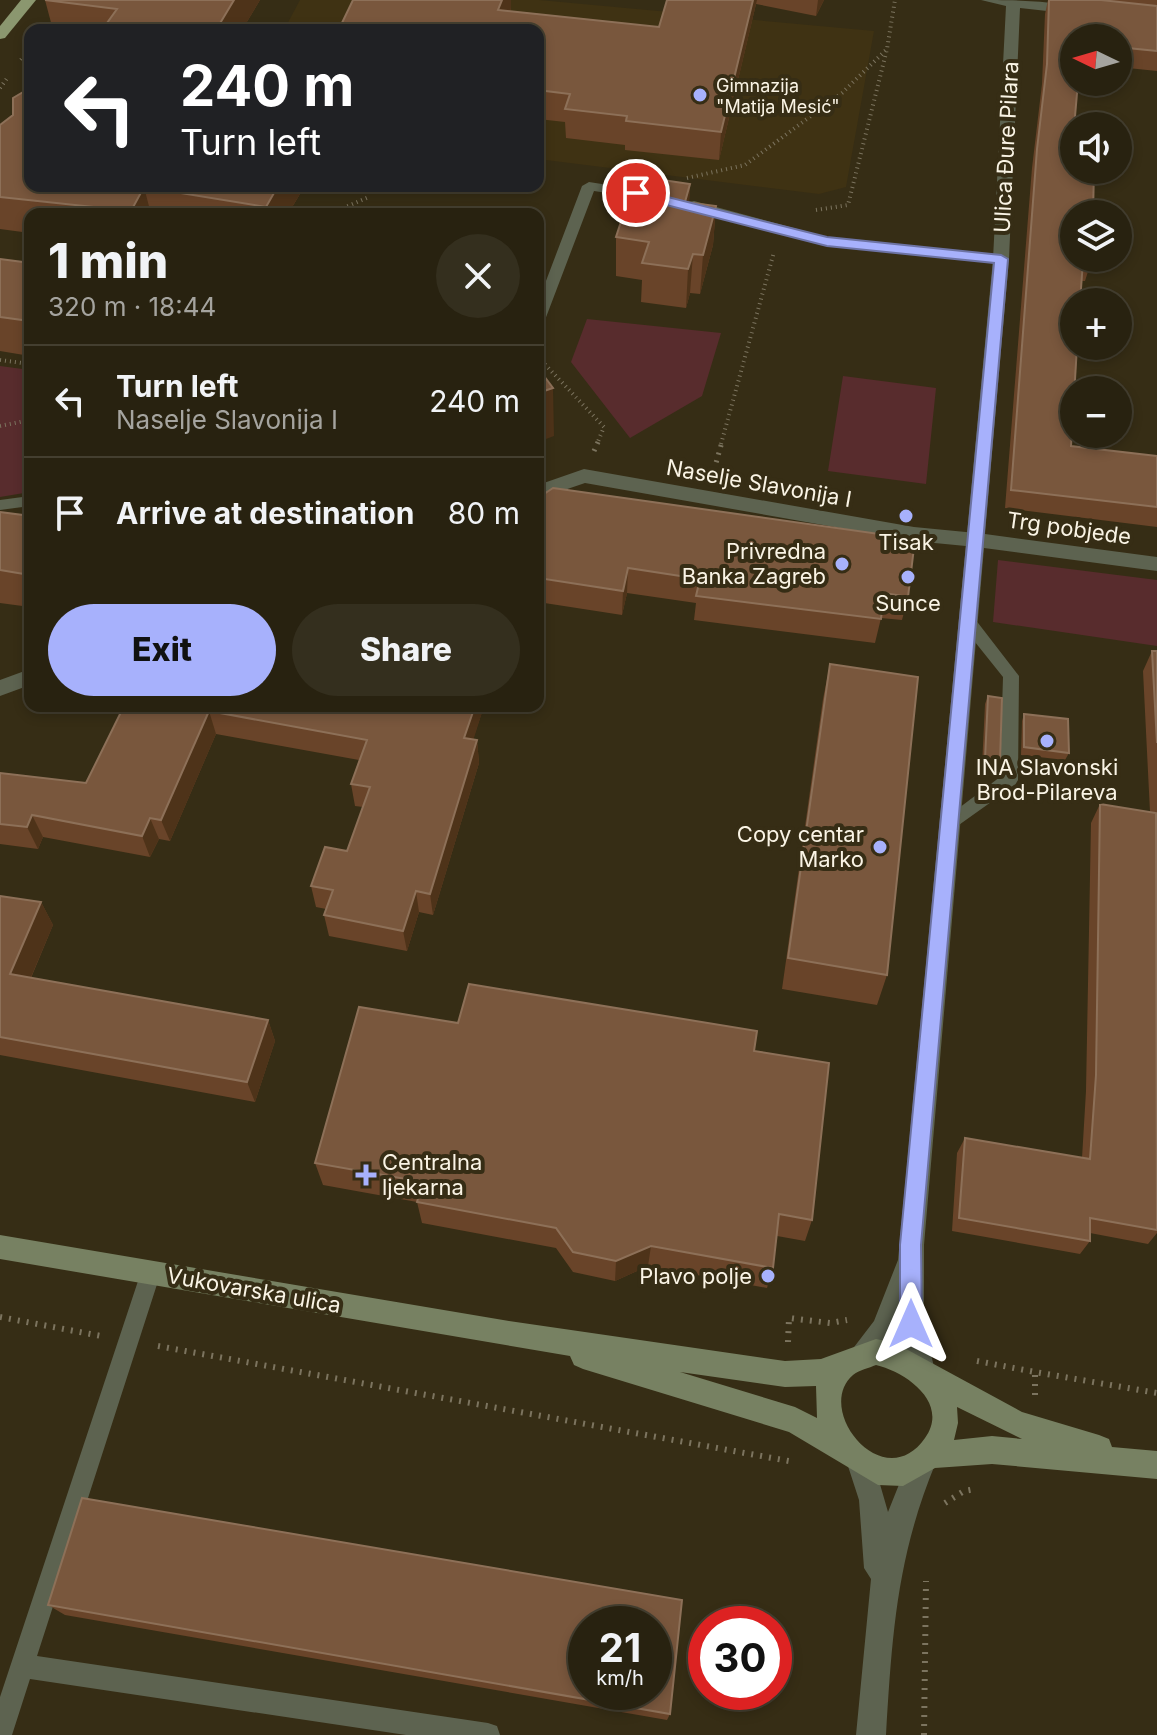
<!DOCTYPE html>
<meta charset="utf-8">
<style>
body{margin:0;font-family:Inter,sans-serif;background:#342f1e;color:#f1f3f6;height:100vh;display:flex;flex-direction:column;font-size:30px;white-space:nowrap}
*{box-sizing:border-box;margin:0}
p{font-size:26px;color:#a5a49f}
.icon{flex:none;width:44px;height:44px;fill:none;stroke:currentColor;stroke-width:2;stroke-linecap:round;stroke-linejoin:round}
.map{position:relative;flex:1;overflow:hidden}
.panel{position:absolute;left:24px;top:208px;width:520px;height:504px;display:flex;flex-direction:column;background:#282210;border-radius:16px;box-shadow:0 4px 12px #0003,0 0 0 2px #443f30}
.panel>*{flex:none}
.hud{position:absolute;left:24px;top:24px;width:520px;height:168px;border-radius:16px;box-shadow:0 4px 12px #0003,0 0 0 2px #443f30;background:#202124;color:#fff;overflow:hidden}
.needle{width:52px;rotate:275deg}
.controls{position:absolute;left:1060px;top:24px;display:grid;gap:16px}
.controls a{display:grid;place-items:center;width:72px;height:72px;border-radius:50%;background:#282210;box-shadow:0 4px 12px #0003,0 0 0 2px #443f30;font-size:40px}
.speed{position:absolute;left:568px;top:1606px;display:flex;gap:16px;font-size:40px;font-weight:700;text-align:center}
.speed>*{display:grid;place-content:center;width:104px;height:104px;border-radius:50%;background:#282210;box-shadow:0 4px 12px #0003,0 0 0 2px #443f30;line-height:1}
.speed small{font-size:20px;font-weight:400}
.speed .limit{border:12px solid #d22;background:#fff;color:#111}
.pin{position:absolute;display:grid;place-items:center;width:68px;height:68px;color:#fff;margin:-34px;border:4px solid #fff;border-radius:50%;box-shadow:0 2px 8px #0007}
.me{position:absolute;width:88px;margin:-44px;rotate:0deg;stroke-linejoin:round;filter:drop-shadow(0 0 6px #0008)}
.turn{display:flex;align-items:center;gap:28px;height:168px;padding:0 24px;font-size:36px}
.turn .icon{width:104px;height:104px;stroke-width:2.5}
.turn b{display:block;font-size:56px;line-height:68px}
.round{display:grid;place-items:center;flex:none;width:84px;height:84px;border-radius:42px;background:#342f1e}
.headline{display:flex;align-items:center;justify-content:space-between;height:136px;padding:0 24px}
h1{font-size:48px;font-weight:800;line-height:60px}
.button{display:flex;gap:16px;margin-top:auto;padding:16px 24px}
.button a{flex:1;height:92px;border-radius:48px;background:#a7b1fc;color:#111;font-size:32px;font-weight:800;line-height:92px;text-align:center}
.button a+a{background:#342f1e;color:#f1f3f6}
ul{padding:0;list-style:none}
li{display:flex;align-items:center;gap:24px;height:112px;padding:0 24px;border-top:2px solid #443f30}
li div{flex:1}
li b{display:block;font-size:30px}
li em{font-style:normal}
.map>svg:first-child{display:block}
.built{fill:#3f3213}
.green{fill:#582c2d}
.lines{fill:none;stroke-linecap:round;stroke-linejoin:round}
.path-far2{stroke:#7c745f;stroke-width:4;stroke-dasharray:1 4;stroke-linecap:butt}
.path-far1{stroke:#7c745f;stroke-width:5;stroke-dasharray:2 6;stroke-linecap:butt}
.path{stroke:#7c745f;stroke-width:6;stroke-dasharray:2 7;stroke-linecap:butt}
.service{fill:#5d6350;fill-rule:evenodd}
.pedestrian{fill:#5d6350;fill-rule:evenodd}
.minor{fill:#5d6350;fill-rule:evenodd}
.secondary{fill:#778162;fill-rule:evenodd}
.primary{fill:#8b976f;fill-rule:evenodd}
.wall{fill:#694429}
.shaded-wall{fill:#4e3319}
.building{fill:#79573d;stroke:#8d7058;stroke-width:2;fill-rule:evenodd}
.route{fill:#a7b1fc;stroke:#6d73a4;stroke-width:2}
.poi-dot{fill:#a7b1fc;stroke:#362d15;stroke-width:3}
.labels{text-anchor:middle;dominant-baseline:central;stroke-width:8;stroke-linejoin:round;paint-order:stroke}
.far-poi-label{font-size:18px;fill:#faf4e5;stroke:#362d15;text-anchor:start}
.street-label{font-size:22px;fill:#faf4e5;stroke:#362d15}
.poi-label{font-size:22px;fill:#faf4e5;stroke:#362d15}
</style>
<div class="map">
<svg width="1157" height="1735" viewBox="0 0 1157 1735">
<rect width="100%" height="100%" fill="#362d15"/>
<!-- built -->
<path class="built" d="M 300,0 L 539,0 L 874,31 L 846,187 L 819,194 L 538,159 L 538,30 L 284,30 Z"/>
<!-- green -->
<path class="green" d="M 587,319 L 721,333 L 702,396 L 630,438 L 571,362 Z
M 0,366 L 30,370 L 30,492 L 0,497 Z
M 843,376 L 936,388 L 926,484 L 828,471 Z
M 998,560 L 1157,580 L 1157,646 L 993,622 Z"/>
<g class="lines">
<!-- path-far2 -->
<path class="path-far2" d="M 21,60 L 30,48
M 0,88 L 8,77
M 687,178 L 745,165 L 842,93 L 886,50
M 816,210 L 848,205 L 887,49 L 895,0
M 329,214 L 369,197
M 538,357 L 604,427 L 597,444
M 0,360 L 30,364
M 0,426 L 30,420
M 721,444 L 774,252"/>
<!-- path-far1 -->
<path class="path-far1" d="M 594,451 L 598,442
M 714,470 L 722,442"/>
<!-- path -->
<path class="path" d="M 0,1317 L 101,1336
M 788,1342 L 789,1318 L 830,1323 L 847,1320
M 158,1346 L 794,1462
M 977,1361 L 1035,1372
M 1035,1395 L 1035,1372 L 1157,1393
M 945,1503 L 964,1491 L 975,1489
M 924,1735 L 926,1581"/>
<!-- service -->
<path class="service" d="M 589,182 L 666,194 L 673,198 L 666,202 L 594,191 L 545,320 L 538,325 L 538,302 L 582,186 Z
M 694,201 L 827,237 L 1001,255 L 1008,259 L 1001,263 L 827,245 L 689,208 L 689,202 Z
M 30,496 L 30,506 L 0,510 L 0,500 Z
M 969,617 L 975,619 L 1019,676 L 1018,780 L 1015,785 L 949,832 L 943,830 L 940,825 L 943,820 L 1000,777 L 1003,677 L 963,627 L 961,623 Z
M 151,1262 L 158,1265 L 161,1272 L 37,1656 L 488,1723 L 497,1726 L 500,1735 L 406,1735 L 30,1679 L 12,1735 L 0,1735 L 0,1697 L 141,1272 L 144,1265 Z"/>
<!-- pedestrian -->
<path class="pedestrian" d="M 584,469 L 914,527 L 976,533 L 986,540 L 976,547 L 914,541 L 585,483 L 538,499 L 538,485 Z
M 30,669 L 30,685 L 0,696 L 0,680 Z"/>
<!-- minor -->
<path class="minor" d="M 981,0 C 1004,0 1064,0 1081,10 L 1074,14 L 1020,8 L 1009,259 L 985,534 L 1157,557 L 1157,571 L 984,548 L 924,1245 L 924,1324 L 934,1367 L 930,1376 L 921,1380 L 912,1376 L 898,1325 C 892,1342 878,1361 861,1368 L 852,1364 L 848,1355 L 874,1321 L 898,1260 L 993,259 L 1006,6 Z
M 922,1448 L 932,1452 L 936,1462 C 897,1556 892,1634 886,1735 L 856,1735 L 871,1579 L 864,1568 L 859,1500 L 847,1463 L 851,1453 L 861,1449 L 871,1453 L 888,1512 L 912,1452 Z"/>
<!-- secondary -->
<path class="secondary" d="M 0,1235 L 509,1321 L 785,1361 L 821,1359 L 876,1339 L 895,1343 L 1022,1412 L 1099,1435 L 1109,1439 L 1112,1447 L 1157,1451 L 1157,1479 L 992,1464 L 935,1468 L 903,1486 L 878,1485 L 789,1432 L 583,1369 L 574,1365 L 570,1356 L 0,1259 ZM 876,1365 C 906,1372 950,1403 925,1438 C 884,1497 813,1410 853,1375 C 859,1370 869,1368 876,1365 ZM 680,1372 L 785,1387 L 816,1386 L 817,1418 L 795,1407 ZM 957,1407 L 1022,1439 L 992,1436 L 954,1440 L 958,1423 Z"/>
<!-- primary -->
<path class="primary" d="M 21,0 L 36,0 L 5,38 L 0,39 L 0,26 Z"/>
</g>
<!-- wall -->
<path class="wall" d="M 45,0 L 260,0 L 242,30 L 53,30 Z
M 667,0 L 824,0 L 816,16 L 756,4 L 719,160 L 625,150 L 625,145 L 566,138 L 565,122 L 538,119 L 538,30 L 340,30 L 340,27 L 511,8 L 510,11 L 659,27 Z
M 1048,0 L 1157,0 L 1157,71 L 1118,67 L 1118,38 L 1074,38 L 1074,82 L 1090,82 L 1089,86 L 1078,85 L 1073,139 L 1091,262 L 1085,281 L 1082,281 L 1071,446 L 1157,456 L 1157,527 L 1005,508 L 1032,168 L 1042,84 L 1045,14 Z
M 0,125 L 30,186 L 302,186 L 303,189 L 288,214 L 30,214 L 30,233 L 0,229 Z
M 690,184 L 689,202 L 716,206 L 713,245 L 700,294 L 690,293 L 686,308 L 641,302 L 642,280 L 616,276 L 616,237 L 643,199 Z
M 0,259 L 30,263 L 30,356 L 0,351 Z
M 538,498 L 908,597 L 902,620 L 881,618 L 875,643 L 694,620 L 696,603 L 627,593 L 622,615 L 538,602 Z
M 0,512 L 30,516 L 30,607 L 0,603 Z
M 1152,651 L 1157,651 L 1157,1233 L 1148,1244 L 1090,1233 L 1090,1241 L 1080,1254 L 952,1231 L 957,1153 L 965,1138 L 1082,1158 L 1086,1091 L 1091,823 L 1100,804 L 1150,812 L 1143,671 Z
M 830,664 L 887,975 L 877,1005 L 782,989 L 823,699 Z
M 988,696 L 1000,761 L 997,768 L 982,766 L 985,704 Z
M 124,706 L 484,706 L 473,739 L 477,740 L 479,763 L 433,915 L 419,912 L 407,951 L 329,936 L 324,915 L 326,909 L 316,907 L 311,886 L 347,851 L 363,807 L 355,806 L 351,784 L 359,760 L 216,734 L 170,841 L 159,839 L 150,857 L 43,837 L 38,849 L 0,844 L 0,773 L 86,783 Z
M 1024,714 L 1069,753 L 1065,760 L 1021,755 L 1022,721 Z
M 0,896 L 41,902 L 53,925 L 31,978 L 268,1020 L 275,1041 L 255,1102 L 0,1055 Z
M 458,1023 L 754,1051 L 812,1220 L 805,1241 L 777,1236 L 773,1268 L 767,1288 L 648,1266 L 615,1281 L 573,1272 L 556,1248 L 422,1223 L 417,1202 L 323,1185 L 315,1163 Z
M 48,1605 L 670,1714 L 667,1720 L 65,1615 Z"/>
<!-- shaded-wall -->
<path class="shaded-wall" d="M 234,0 L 260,0 L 242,30 L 216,30 Z
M 502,0 L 511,0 L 511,8 L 503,30 L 498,10 Z
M 753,0 L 757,0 L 756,4 L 719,160 L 721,132 Z
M 818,0 L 824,0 L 816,16 Z
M 690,184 L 688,223 L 685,202 Z
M 278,186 L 302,186 L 303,189 L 288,214 L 267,214 L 266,207 Z
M 144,187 L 151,214 L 132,214 L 131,211 Z
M 716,206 L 713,245 L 700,294 L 703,255 Z
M 693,254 L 690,293 L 686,308 L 688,269 Z
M 553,388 L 554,436 L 538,442 L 538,393 Z
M 628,568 L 627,593 L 622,615 L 623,591 Z
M 475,706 L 484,706 L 467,760 L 464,738 Z
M 209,711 L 216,734 L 170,841 L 161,820 Z
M 477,740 L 479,763 L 433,915 L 430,894 Z
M 32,815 L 43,837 L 38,849 L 27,827 Z
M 150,818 L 159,839 L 150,857 L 142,836 Z
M 416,891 L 419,912 L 407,951 L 403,931 Z
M 41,902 L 53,925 L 23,996 L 10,974 Z
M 268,1020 L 275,1041 L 255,1102 L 247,1082 Z
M 651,1246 L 648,1266 L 615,1281 L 616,1261 Z"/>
<!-- building -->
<path class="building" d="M 45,0 L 234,0 L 216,30 L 102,30 L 117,9 Z
M 353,0 L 502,0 L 498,10 L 659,27 L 667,0 L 753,0 L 721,132 L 626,121 L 627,116 L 565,109 L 570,94 L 538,90 L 538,30 L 368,30 L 340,27 Z
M 1049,0 L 1101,0 L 1157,6 L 1157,51 L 1118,47 L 1118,38 L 1074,38 L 1074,82 L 1078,82 L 1073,139 L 1074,139 L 1074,170 L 1094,170 L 1093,214 L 1074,214 L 1074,258 L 1091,258 L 1091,262 L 1083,261 L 1080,302 L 1074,302 L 1074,346 L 1077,346 L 1071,446 L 1157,456 L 1157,507 L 1011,490 L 1037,149 L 1047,64 Z
M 30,88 L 30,186 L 278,186 L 266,207 L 144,187 L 131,211 L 0,197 L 0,125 L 13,115 L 13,98 Z
M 649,178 L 690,184 L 685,202 L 716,206 L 703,255 L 693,254 L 688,269 L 642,263 L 649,242 L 616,237 L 629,197 L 643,199 Z
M 0,259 L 30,263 L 30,321 L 0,317 Z
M 538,368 L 553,388 L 538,393 Z
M 553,488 L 915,539 L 908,597 L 884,593 L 881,619 L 696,596 L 700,579 L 628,568 L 623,591 L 538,578 L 538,498 Z
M 0,512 L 30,516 L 30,575 L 0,570 Z
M 1152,651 L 1157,651 L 1157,743 Z
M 830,664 L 918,677 L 887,975 L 788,958 Z
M 988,696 L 1002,698 L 1000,761 L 985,759 Z
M 124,706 L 475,706 L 464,738 L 477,740 L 430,894 L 416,891 L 403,931 L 324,915 L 333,890 L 311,886 L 325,847 L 347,851 L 370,787 L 351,784 L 367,740 L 209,711 L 161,820 L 150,818 L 142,836 L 32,815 L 27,827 L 0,824 L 0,773 L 86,783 Z
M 1024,714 L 1068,719 L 1069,753 L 1024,747 Z
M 1100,804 L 1156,813 L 1157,1230 L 1090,1218 L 1090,1241 L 959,1218 L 965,1138 L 1090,1159 L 1096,1075 Z
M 0,896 L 41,902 L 10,974 L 268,1020 L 247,1082 L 0,1037 Z
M 469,984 L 757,1031 L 754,1051 L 829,1063 L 812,1220 L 779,1214 L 773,1268 L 651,1246 L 616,1261 L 573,1252 L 556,1228 L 417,1202 L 423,1182 L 315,1163 L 359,1007 L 458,1023 Z
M 82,1498 L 682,1600 L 670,1714 L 48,1605 ZM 586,1624 L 654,1624 L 654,1692 L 586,1692 Z"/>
<!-- route -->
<path class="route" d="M 636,189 L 827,237 L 1001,255 L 1008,259 L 921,1245 L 922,1324 L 919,1332 L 911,1335 L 904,1332 L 900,1324 L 900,1245 L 994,263 L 827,246 L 631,196 L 631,190 Z"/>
<!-- markers -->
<g class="poi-dot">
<circle cx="700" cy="95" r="8"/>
<circle cx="906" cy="516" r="8"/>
<circle cx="842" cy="564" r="8"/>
<circle cx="908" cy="577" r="8"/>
<circle cx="1047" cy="741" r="8"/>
<circle cx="880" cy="847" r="8"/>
<path d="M362 1163h8v8h8v8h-8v8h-8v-8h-8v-8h8z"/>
<circle cx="768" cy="1276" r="8"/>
</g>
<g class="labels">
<!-- far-poi labels -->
<g class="far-poi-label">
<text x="716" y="85">Gimnazija<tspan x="716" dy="21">"Matija Mesić"</tspan></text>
</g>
<!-- street labels -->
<g class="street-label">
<text transform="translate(1006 147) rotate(-87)">Ulica Đure Pilara</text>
<text transform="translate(759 483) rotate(10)">Naselje Slavonija I</text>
<text transform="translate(1069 528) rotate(8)">Trg pobjede</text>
<text transform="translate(254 1290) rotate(10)">Vukovarska ulica</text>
</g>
<!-- poi labels -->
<g class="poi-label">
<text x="906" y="542">Tisak</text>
<text x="826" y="551" text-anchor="end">Privredna<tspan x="826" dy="25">Banka Zagreb</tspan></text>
<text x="908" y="603">Sunce</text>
<text x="1047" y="767">INA Slavonski<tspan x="1047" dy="25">Brod-Pilareva</tspan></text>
<text x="864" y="834" text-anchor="end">Copy centar<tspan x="864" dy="25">Marko</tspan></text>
<text x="382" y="1162" text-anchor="start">Centralna<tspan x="382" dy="25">ljekarna</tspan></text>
<text x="752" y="1276" text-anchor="end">Plavo polje</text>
</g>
</g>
</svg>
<div class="controls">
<a><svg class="needle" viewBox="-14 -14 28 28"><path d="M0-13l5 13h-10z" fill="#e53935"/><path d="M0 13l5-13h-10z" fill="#a5a49f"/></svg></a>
<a><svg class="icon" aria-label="sound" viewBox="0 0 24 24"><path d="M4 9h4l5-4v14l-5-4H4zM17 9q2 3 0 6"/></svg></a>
<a><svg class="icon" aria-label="layers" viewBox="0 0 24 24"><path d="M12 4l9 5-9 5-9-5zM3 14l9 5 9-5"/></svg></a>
<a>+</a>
<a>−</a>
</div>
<div class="speed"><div>21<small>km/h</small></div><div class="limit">30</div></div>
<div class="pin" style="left:636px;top:193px;background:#d93025"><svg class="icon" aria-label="arrive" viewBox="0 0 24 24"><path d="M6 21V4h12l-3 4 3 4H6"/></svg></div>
<svg class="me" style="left:911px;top:1324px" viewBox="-20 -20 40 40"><path d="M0-17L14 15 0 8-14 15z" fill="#a7b1fc" stroke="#fff" stroke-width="4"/></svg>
<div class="hud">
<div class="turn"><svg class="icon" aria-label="left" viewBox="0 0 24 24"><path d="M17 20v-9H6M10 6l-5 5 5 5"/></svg><div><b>240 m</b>Turn left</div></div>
</div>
<section class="panel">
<div class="headline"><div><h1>1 min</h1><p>320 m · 18:44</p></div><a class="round"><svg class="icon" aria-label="close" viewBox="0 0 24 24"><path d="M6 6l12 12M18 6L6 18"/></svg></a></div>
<ul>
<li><svg class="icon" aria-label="left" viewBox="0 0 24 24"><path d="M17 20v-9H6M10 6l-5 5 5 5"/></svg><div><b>Turn left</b><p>Naselje Slavonija I</p></div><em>240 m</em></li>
<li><svg class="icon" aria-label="arrive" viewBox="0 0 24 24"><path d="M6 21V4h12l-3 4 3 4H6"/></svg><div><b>Arrive at destination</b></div><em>80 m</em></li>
</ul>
<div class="button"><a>Exit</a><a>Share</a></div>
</section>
</div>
